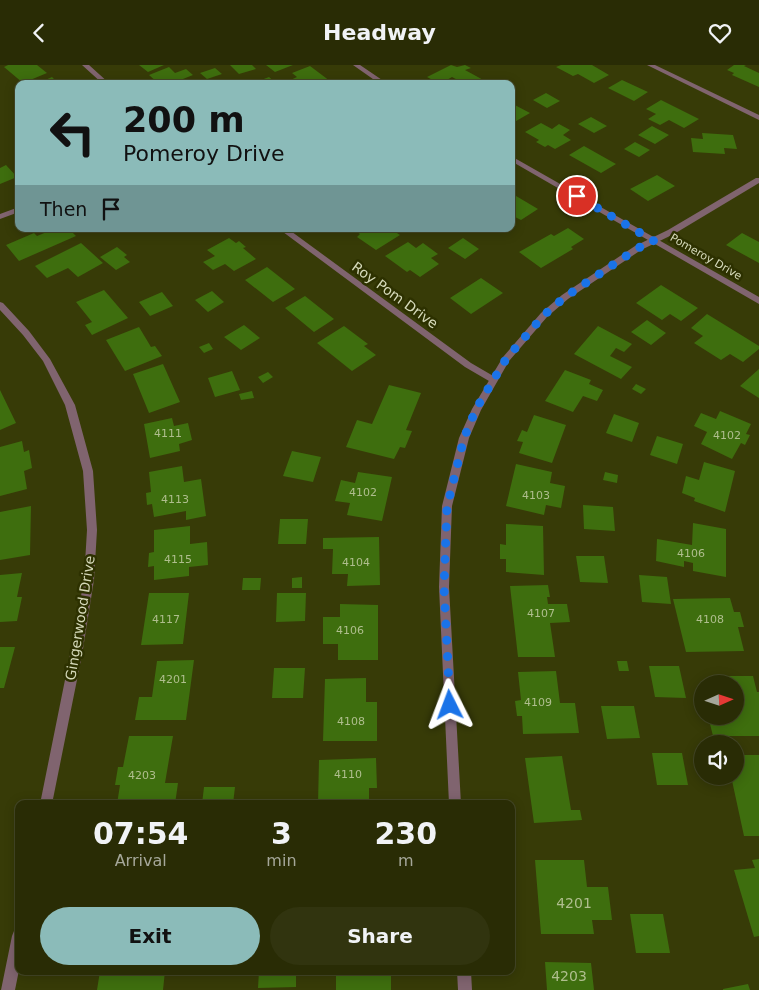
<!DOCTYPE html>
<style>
body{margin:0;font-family:"DejaVu Sans",sans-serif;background:#31340f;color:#f1f3f6;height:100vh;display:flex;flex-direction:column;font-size:19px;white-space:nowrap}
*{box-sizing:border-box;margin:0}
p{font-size:16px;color:#a5a79a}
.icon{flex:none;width:28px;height:28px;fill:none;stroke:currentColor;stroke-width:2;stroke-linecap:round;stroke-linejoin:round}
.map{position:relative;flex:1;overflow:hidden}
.sheet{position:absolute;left:15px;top:735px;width:500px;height:175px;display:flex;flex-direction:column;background:#292c05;border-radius:10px;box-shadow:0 2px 12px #0003,0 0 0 1px #454827}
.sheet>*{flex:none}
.banner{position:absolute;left:15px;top:15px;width:500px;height:152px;border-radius:10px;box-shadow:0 2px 12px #0003,0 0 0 1px #454827;background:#8bbbb9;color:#111;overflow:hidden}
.needle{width:32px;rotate:87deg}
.buttons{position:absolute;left:694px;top:610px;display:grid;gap:10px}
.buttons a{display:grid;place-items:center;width:50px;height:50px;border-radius:50%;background:#292c05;box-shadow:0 2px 12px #0003,0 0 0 1px #454827;font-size:25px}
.pin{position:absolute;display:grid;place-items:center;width:42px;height:42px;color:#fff;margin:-21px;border:2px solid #fff;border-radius:50%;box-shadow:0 1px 5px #0007}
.me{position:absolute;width:55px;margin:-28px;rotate:357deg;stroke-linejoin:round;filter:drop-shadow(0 0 4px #0008)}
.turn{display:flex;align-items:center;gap:18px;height:105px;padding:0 25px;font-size:22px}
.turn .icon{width:65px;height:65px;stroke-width:2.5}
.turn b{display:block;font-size:35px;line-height:42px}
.then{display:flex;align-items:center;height:48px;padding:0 25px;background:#0003;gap:10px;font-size:19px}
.eta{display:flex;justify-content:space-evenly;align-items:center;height:85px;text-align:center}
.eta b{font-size:30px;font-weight:700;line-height:35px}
.primary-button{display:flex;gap:10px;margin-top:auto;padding:10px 25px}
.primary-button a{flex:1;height:58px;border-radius:30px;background:#8bbbb9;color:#111;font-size:20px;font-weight:700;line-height:58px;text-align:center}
.primary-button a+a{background:#31340f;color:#f1f3f6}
header{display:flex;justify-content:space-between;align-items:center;height:65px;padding:0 25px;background:#292c05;font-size:22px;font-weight:700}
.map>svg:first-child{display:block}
.building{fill:#3e6e0e}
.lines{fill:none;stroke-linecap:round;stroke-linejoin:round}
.minor{fill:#80646f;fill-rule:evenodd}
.tertiary{fill:#80646f;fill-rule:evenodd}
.route{stroke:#1a73e8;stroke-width:9;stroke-dasharray:0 16.2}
.labels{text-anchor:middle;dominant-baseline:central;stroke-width:5;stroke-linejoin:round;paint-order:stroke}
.far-street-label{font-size:11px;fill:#d5d9b9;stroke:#2d3100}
.number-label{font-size:11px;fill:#afbe8e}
.street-label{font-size:14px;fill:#d5d9b9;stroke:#2d3100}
.near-number-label{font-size:14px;fill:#afbe8e}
</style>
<header><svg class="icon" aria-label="back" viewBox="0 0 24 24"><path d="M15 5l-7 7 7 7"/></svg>Headway<svg class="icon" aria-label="heart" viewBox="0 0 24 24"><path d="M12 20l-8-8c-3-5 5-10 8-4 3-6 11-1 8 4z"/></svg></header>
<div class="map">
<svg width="759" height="925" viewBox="0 0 759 925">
<rect width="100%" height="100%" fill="#373b07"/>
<!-- building -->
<path class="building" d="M 8,0 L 37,0 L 47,8 L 23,18 L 4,2 Z
M 139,0 L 164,0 L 148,7 Z
M 230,0 L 252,0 L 256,4 L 239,9 Z
M 266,0 L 293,0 L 275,7 Z
M 451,0 L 457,2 L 465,0 L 471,3 L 465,5 L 487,17 L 465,19 L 452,12 L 440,19 L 427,12 Z
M 561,0 L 592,0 L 609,10 L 594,18 L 578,9 L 573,11 L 556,2 Z
M 734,0 L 746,0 L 744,1 L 759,8 L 759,22 L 732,10 L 734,8 L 727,5 Z
M 310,1 L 330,16 L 323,19 L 292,19 L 288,16 L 297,12 L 292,8 Z
M 169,2 L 175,8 L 186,4 L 193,10 L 183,14 L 188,18 L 185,19 L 159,19 L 149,10 Z
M 215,3 L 222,9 L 207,14 L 200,8 Z
M 52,12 L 59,19 L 36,19 Z
M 269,12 L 277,19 L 251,19 Z
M 622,15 L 648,27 L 634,36 L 608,23 Z
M 546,28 L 560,36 L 547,43 L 533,35 Z
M 661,35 L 699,54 L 684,63 L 669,55 L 660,60 L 648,54 L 656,49 L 646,44 Z
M 511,38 L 530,48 L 511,59 Z
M 591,52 L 607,61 L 594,68 L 578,59 Z
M 541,58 L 552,64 L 559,59 L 570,65 L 563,70 L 571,75 L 555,84 L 548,80 L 545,82 L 536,77 L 539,75 L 525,67 Z
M 652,61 L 669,70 L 655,79 L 638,70 Z
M 702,68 L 733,70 L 737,84 L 724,83 L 725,89 L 693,87 L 691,73 L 703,74 Z
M 635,77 L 650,85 L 639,92 L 624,84 Z
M 584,81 L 616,99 L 601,108 L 569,90 Z
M 6,100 L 17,112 L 0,119 L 0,103 Z
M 657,110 L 675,121 L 648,136 L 630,124 Z
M 511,128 L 538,144 L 521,155 L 511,150 Z
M 568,163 L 584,174 L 571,182 L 573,184 L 541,203 L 519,187 L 551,169 L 554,171 Z
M 54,164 L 69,164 L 76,171 L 19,196 L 6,180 L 34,168 L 37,171 Z
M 352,164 L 391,164 L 400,170 L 376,185 L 357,172 L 360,169 Z
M 742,168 L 759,177 L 759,198 L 726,180 Z
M 229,173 L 236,178 L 239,176 L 246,182 L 243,183 L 256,194 L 234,206 L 225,199 L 213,205 L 203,197 L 215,191 L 207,185 Z
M 463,173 L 479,184 L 465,194 L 448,183 Z
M 408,177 L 416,183 L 423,178 L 438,189 L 431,193 L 439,199 L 420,212 L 410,205 L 407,207 L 385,191 Z
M 81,178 L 103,198 L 78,212 L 68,203 L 47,213 L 35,201 Z
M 117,182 L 127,190 L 124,192 L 130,197 L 116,205 L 100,192 Z
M 267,202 L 295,224 L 273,237 L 245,215 Z
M 481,213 L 503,228 L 471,249 L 450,233 Z
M 661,220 L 698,243 L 681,256 L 670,249 L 662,255 L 636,238 Z
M 104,225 L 128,253 L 92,270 L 85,260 L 92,257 L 76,237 Z
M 212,226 L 224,237 L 208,247 L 195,235 Z
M 162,227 L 173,241 L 150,251 L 139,237 Z
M 305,231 L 334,254 L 314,267 L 285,243 Z
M 707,249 L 759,281 L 759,284 L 743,297 L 730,289 L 721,295 L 694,278 L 703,271 L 691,263 Z
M 647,255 L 666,268 L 651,280 L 631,267 Z
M 244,260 L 260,273 L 241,285 L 224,272 Z
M 344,261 L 368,279 L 364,281 L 376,290 L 352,306 L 317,278 Z
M 598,261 L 632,279 L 624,287 L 616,283 L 610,291 L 632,302 L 621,314 L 574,289 Z
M 139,262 L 151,282 L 155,281 L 162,291 L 125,306 L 106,275 Z
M 209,278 L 213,284 L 204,288 L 199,282 Z
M 163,299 L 180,337 L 149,348 L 133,309 Z
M 759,304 L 759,333 L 740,321 Z
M 565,305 L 591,315 L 589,319 L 603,325 L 597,336 L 583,331 L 573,347 L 545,336 Z
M 232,306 L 240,325 L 215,332 L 208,313 Z
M 268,307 L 273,312 L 263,318 L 258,312 Z
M 636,319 L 646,324 L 641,329 L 632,324 Z
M 389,320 L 421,328 L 406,365 L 412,366 L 405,383 L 400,382 L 394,394 L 346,382 L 357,355 L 372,359 Z
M 0,325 L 16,358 L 0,365 Z
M 252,326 L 254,333 L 241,335 L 239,329 Z
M 720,346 L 751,359 L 746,369 L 750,370 L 745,380 L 741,378 L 732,394 L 701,379 L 707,367 L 694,361 L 701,348 L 716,354 Z
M 614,349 L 639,358 L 632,377 L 606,368 Z
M 534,350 L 566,360 L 552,398 L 519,388 L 523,377 L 517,376 L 522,365 L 527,367 Z
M 172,353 L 174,361 L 188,358 L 192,375 L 179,379 L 180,386 L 150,393 L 144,359 Z
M 657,371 L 683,379 L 677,399 L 650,390 Z
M 22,376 L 24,387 L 29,385 L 32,403 L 24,406 L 27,424 L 0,431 L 0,382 Z
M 292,386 L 321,392 L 313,417 L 283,411 Z
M 704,397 L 735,406 L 725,447 L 694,436 L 695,433 L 682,428 L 686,411 L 699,415 Z
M 516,399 L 552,407 L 550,418 L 565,421 L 561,443 L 546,440 L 544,450 L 506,441 Z
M 182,401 L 184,417 L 201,414 L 206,451 L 186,455 L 186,446 L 154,452 L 152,439 L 147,440 L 146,428 L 151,427 L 149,407 Z
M 358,407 L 392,412 L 382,456 L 347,450 L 350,438 L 335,436 L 341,415 L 355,418 Z
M 605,407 L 618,410 L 617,418 L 603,415 Z
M 583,440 L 613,442 L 615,466 L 584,464 Z
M 31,441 L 30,490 L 0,495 L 0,447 Z
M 280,454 L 308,454 L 306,479 L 278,479 Z
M 693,458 L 726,464 L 726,512 L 693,506 L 693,498 L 684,496 L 684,502 L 656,496 L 657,474 L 692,480 Z
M 506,459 L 543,461 L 544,510 L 506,507 L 506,494 L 500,494 L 500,479 L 506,480 Z
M 190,461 L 190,479 L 207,477 L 208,500 L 189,502 L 189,511 L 154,515 L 154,501 L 148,502 L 149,488 L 154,487 L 154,465 Z
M 379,472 L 380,520 L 347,521 L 348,509 L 332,509 L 333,484 L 323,484 L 323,473 Z
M 576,491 L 604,491 L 608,518 L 580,517 Z
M 22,508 L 17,532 L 22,532 L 17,556 L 0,557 L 0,510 Z
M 639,510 L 667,512 L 671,539 L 642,537 Z
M 302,512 L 302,523 L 292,523 L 292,513 Z
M 243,513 L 261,513 L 260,525 L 242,525 Z
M 548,520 L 550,532 L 547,532 L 548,539 L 567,539 L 570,557 L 550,558 L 555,592 L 518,592 L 510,521 Z
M 149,528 L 189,528 L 183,579 L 141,580 Z
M 277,528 L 306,528 L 305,556 L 276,557 Z
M 730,533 L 734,547 L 740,547 L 744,562 L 738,562 L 744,586 L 686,587 L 673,534 Z
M 340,539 L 378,540 L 378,595 L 338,595 L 338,579 L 323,579 L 323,552 L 340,552 Z
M 0,582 L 15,582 L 4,623 L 0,623 Z
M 194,595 L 186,655 L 135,655 L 139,632 L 152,632 L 157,596 Z
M 617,596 L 627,596 L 629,606 L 619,606 Z
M 649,601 L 679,601 L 686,633 L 655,632 Z
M 274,603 L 305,603 L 303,633 L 272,633 Z
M 556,606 L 560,638 L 575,638 L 579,668 L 523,669 L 522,651 L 517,651 L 515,636 L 521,635 L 518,607 Z
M 716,611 L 753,611 L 757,627 L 759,627 L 759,671 L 713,671 L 708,651 L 735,651 L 735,619 L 718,619 Z
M 366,613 L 366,637 L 377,637 L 377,676 L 323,676 L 325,614 Z
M 601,641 L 634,641 L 640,673 L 607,674 Z
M 129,671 L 173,671 L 165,718 L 178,718 L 175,739 L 117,739 L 120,720 L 115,720 L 118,702 L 123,702 Z
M 652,688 L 682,688 L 688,720 L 657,720 Z
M 735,690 L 759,690 L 759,771 L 744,771 L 731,711 L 735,711 Z
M 562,691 L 571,745 L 580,745 L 582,755 L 534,758 L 525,693 Z
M 376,693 L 377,723 L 369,723 L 369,739 L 318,739 L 319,695 Z
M 204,722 L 235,722 L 233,739 L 202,739 Z
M 759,794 L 759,871 L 754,872 L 734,805 L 755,803 L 752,795 Z
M 535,795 L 584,795 L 587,822 L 608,822 L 612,855 L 592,855 L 594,869 L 541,869 Z
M 630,849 L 663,849 L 670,888 L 636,888 Z
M 545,897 L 591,898 L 594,925 L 547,925 Z
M 100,906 L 165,906 L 163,925 L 97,925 Z
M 259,906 L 296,906 L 296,922 L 258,923 Z
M 336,906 L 384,906 L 384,909 L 391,909 L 391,925 L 336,925 Z
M 748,919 L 750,925 L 723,925 L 723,924 Z"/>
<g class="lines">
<!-- minor -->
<path class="minor" d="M 82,0 L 89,0 L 110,19 L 103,19 Z
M 353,0 L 360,0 L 388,19 L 380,19 Z
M 647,0 L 655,0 L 759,50 L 759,55 Z
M 511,91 L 759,232 L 759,239 L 511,96 Z
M 19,142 L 19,147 L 0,154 L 0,149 Z
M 279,164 L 288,164 L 471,298 L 495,312 L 496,314 L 495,316 L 489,316 L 465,302 Z
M 0,237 L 3,238 L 29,266 L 50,294 L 75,340 L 93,406 L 97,465 L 94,515 L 82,590 L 52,739 L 40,739 L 70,590 L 84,515 L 87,465 L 83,406 L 65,340 L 43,296 L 23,270 L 0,245 Z
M 19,864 L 19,905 L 15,925 L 1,925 L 12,871 L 14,866 Z"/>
<!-- tertiary -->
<path class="tertiary" d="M 756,113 L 759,113 L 759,118 L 674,169 L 641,185 L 568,234 L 547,252 L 509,296 L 481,345 L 469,373 L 452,441 L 449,522 L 461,739 L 449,739 L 439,522 L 442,441 L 459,373 L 472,344 L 503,292 L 541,248 L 562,230 L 635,181 L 668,165 Z
M 457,906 L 471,906 L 472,925 L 458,925 Z"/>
</g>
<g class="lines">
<!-- route -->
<path class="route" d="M 450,640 L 444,522 L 447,442 L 464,373 L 476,344 L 506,294 L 544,250 L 565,232 L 638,183 L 654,176 L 577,131"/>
</g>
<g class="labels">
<!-- far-street labels -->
<g class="far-street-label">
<text transform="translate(706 192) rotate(30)">Pomeroy Drive</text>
</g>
<!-- number labels -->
<g class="number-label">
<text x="168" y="368">4111</text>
<text x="727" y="370">4102</text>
<text x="363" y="427">4102</text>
<text x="536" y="430">4103</text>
<text x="175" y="434">4113</text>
<text x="691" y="488">4106</text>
<text x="178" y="494">4115</text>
<text x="356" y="497">4104</text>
<text x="541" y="548">4107</text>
<text x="166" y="554">4117</text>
<text x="710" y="554">4108</text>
<text x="350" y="565">4106</text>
<text x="173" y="614">4201</text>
<text x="538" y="637">4109</text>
<text x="351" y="656">4108</text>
<text x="348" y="709">4110</text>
<text x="142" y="710">4203</text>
</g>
<!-- street labels -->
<g class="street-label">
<text transform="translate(395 230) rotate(36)">Roy Pom Drive</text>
<text transform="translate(80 553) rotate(-81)">Gingerwood Drive</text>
</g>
<!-- near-number labels -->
<g class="near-number-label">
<text x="574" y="838">4201</text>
<text x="569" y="911">4203</text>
</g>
</g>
</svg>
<div class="buttons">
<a><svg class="needle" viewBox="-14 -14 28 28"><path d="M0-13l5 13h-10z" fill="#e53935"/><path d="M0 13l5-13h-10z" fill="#a5a79a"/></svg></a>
<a><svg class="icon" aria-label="sound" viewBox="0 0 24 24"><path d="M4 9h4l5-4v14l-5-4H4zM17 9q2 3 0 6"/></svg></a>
</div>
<div class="pin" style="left:577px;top:131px;background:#d93025"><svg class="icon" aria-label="arrive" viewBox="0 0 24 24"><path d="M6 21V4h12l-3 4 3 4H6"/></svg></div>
<svg class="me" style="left:450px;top:640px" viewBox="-20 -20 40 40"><path d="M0-17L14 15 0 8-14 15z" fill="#1a73e8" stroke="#fff" stroke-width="4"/></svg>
<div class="banner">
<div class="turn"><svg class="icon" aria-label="left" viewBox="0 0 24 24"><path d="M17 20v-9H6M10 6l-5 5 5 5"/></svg><div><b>200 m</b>Pomeroy Drive</div></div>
<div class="then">Then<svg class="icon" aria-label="arrive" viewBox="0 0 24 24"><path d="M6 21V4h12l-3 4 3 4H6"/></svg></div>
</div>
<section class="sheet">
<div class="eta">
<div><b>07:54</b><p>Arrival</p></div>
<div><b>3</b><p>min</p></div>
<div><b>230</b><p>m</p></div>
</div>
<div class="primary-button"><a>Exit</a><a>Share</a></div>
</section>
</div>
